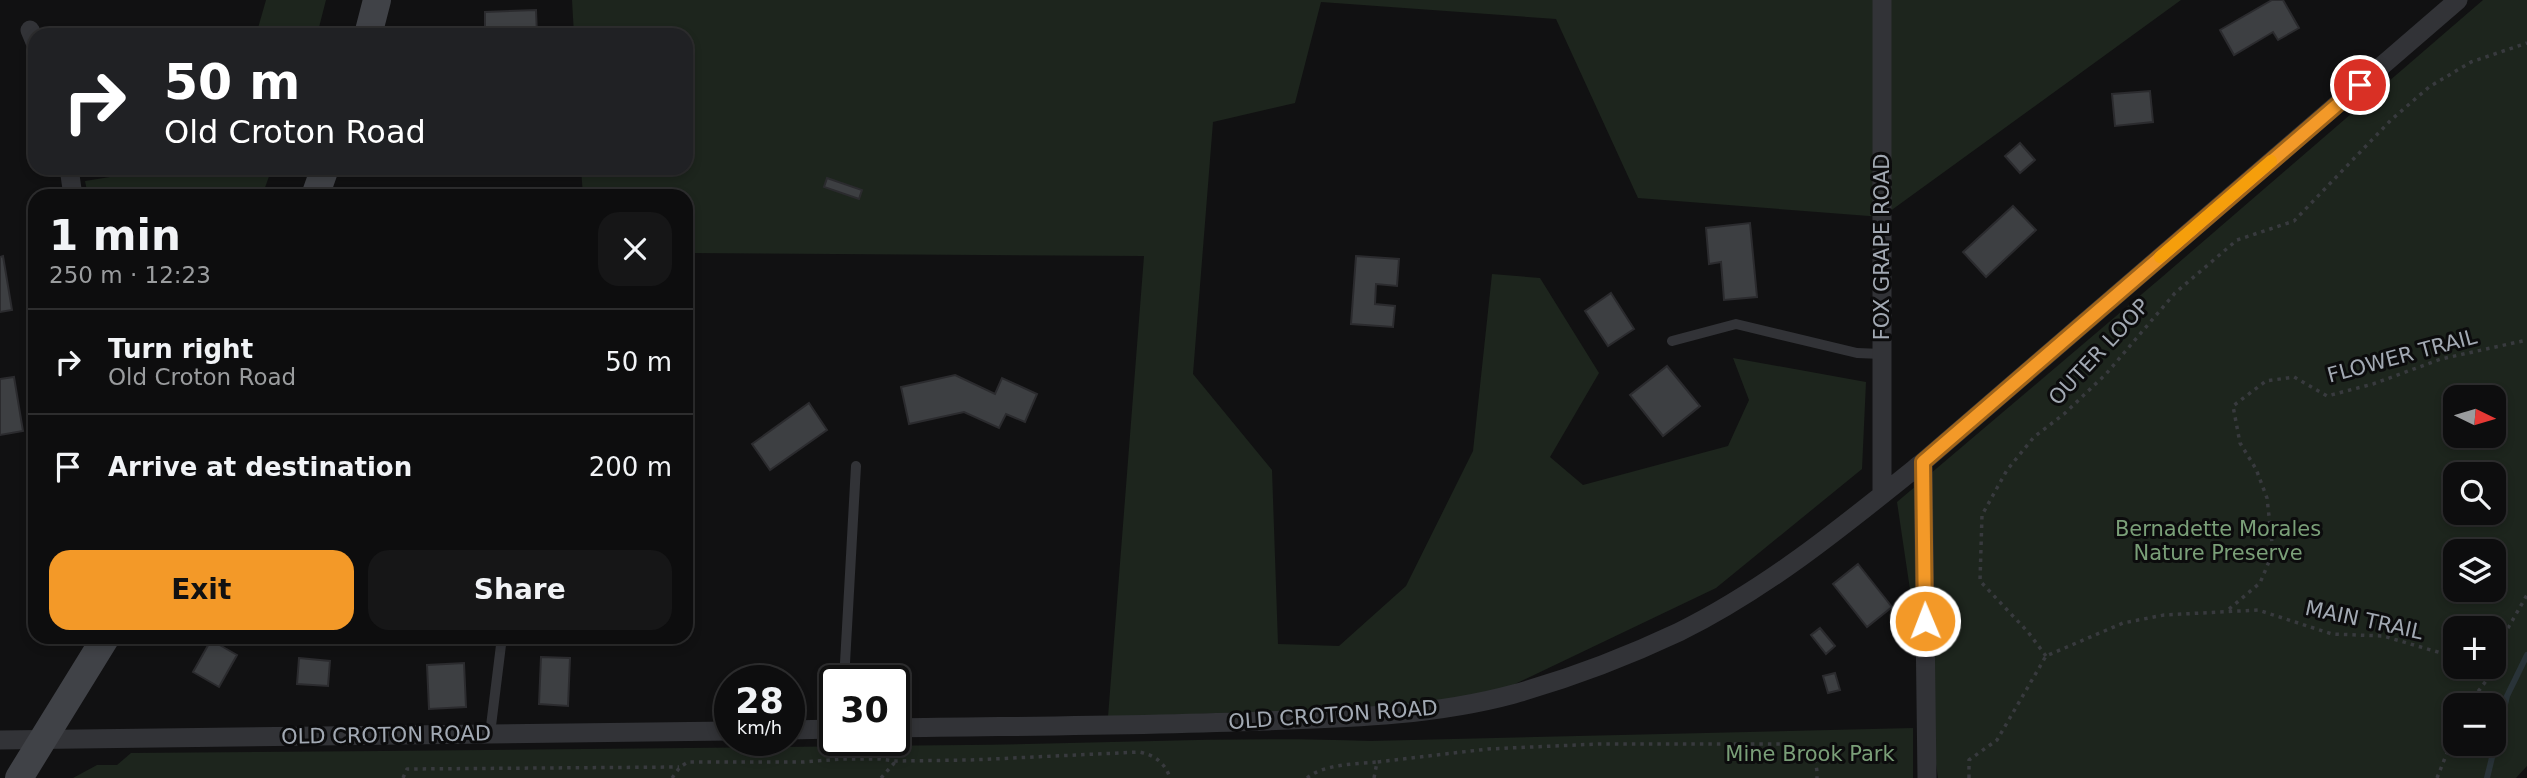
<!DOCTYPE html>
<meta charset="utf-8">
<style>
body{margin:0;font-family:"DejaVu Sans",sans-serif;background:#161617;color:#f1f3f6;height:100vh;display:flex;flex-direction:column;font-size:26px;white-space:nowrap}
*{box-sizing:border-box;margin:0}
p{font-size:23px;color:#9a9c9e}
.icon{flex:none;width:38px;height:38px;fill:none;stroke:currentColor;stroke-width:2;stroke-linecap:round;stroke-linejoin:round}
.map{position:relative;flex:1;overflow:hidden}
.sheet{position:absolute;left:28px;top:189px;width:665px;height:455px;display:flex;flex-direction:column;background:#0d0d0e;border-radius:21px;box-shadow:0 4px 10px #0003,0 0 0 2px #2d2d2e}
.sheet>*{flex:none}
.banner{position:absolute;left:28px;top:28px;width:665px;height:147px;border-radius:21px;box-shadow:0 4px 10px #0003,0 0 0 2px #2d2d2e;background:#202124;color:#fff;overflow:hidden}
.needle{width:46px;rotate:95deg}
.tools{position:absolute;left:2443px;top:385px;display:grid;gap:14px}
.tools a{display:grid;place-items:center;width:63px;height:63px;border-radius:14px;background:#0d0d0e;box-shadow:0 4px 10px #0003,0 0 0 2px #2d2d2e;font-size:35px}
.speed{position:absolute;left:714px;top:665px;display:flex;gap:14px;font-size:35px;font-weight:700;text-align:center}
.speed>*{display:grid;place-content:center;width:91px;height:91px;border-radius:50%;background:#0d0d0e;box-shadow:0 4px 10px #0003,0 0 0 2px #2d2d2e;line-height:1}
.speed small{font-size:18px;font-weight:400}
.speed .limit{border:4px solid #111;border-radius:10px;background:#fff;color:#111}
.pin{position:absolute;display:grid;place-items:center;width:60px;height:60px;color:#fff;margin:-30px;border:4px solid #fff;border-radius:50%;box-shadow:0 2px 7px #0007}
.me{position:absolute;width:77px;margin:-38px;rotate:359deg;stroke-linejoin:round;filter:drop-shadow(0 0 5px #0008)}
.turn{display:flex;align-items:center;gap:24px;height:147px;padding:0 21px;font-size:32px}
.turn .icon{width:91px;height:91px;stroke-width:2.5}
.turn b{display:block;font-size:49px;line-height:60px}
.round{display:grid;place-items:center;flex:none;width:74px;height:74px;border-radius:21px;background:#161617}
.headline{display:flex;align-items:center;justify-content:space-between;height:119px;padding:0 21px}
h1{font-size:42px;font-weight:700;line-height:52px}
.action{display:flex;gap:14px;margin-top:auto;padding:14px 21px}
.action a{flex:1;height:80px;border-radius:21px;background:#f39928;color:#111;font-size:28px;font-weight:700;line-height:80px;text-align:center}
.action a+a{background:#161617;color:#f1f3f6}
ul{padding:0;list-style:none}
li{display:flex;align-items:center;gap:21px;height:105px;padding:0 21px;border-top:2px solid #2d2d2e}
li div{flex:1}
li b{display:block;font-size:26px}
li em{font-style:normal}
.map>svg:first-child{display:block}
.green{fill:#1d251d;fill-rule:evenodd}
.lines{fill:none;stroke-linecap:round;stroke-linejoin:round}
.stream{stroke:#293338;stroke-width:6}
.building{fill:#3d3f42;stroke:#2b2b2e;stroke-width:2}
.path{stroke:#383a3e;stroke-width:3.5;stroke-dasharray:3.5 5;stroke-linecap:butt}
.service{stroke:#323337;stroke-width:10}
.minor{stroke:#323337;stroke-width:19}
.secondary{stroke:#404247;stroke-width:28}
.route-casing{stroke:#9e631a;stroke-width:18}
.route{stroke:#f39928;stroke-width:12}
.slow{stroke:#f59e0b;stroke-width:12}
.labels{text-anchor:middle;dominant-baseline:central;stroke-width:6;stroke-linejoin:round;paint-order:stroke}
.street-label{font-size:21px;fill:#a2a9b3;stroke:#0c0c0d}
.park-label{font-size:21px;fill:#7a9f78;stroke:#0c0c0d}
</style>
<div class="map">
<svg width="2527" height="778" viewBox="0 0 2527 778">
<rect width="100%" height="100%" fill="#111112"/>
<!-- green -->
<path class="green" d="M 266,0 L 326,0 L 317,35 L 256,35 Z
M 572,0 L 2181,0 L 1882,217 L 1638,198 L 1556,19 L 1321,2 L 1295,103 L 1213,122 L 1193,374 L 1272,470 L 1278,644 L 1339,646 L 1406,586 L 1473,451 L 1492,274 L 1540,278 L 1599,373 L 1550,457 L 1583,485 L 1728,446 L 1749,400 L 1733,358 L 1866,382 L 1862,469 L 1716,588 L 1471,705 L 1108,717 L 1144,256 L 686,253 L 686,196 L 583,196 L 581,168 L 686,168 L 686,35 L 574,35 Z
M 2483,0 L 2527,0 L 2527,766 L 2516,778 L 1938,778 L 1897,502 L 2162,277 ZM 2455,397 L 2494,397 L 2494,436 L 2455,436 ZM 2455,474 L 2494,474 L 2494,513 L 2455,513 ZM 2455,551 L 2494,551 L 2494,590 L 2455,590 ZM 2455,628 L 2494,628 L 2494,667 L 2455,667 ZM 2455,705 L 2494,705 L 2494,744 L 2455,744 Z
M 166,168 L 272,168 L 262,196 L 88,196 L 85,181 Z
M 1913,728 L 1913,778 L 73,778 L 97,765 L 117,765 L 131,753 C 409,751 687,748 965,745 C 1100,744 1235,736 1370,741 Z"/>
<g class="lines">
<!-- stream -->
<path class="stream" d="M 2487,778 L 2507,696 L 2527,655"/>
</g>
<!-- building -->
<path class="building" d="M 2272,0 L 2283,0 L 2299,28 L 2278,40 L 2273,32 L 2234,55 L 2220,30 Z
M 536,10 L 537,35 L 485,35 L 485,12 Z
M 2150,91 L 2153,122 L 2115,126 L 2112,94 Z
M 2020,143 L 2035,160 L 2020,173 L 2005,156 Z
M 827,178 L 862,190 L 859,199 L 824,187 Z
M 2013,206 L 2036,230 L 1986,277 L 1963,252 Z
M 1750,223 L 1757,297 L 1724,300 L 1721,262 L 1709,264 L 1706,228 Z
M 3,256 L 12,310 L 0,312 L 0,257 Z
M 1356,256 L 1399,259 L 1397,286 L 1376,284 L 1375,304 L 1395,306 L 1393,327 L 1351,324 Z
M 1611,293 L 1634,329 L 1608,346 L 1585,311 Z
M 1667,366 L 1700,406 L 1663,436 L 1630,395 Z
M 955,375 L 995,394 L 1002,378 L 1037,394 L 1025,422 L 1006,414 L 999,428 L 964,412 L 909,424 L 901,387 Z
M 14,377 L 23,431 L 0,435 L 0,379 Z
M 809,403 L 827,430 L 770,470 L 752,444 Z
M 1858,564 L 1892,607 L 1867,627 L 1833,584 Z
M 1820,628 L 1835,646 L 1826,654 L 1811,635 Z
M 211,640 L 237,655 L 219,687 L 193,672 Z
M 541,657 L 570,658 L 568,706 L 539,704 Z
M 299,658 L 330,661 L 328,686 L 297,684 Z
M 464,663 L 466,707 L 429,709 L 427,665 Z
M 1835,673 L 1840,690 L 1828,693 L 1823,676 Z"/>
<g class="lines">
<!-- path -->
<path class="path" d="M 2229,609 L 2260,583 L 2273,552 L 2267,498 L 2256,469 L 2240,443 L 2233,406 L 2266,381 L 2294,377 L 2327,396 L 2373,384 L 2441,359 L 2527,340
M 2046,656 L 2028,632 L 1980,581 L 1982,515 L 2007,470 L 2034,437 L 2064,414 L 2106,374 L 2175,293 L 2237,240 L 2294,221 L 2391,120 L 2429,87 L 2471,62 L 2527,43
M 2501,661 L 2504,635 L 2527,595
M 2468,705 L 2501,661
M 403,778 L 407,769 L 679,767
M 672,778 L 680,767 L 688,762 L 804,762 L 841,759 L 880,759 L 896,761 L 971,760 L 1139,752 C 1155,755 1165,763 1170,778
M 881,778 L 896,761
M 1307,778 C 1324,764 1355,764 1377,762
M 1374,778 L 1377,762 L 1488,749 L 1598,744 L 1784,744 C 1806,749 1818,754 1817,778
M 1969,778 L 1969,760 L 1997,740 L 2046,656 L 2123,623 L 2164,615 L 2258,610 L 2332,634 L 2383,636 L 2455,657
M 2437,778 L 2455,733"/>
<!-- service -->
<path class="service" d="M 1672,341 L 1736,324 L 1857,353 L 1882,354
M 844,681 L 856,466
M 490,734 L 502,637"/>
<!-- minor -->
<path class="minor" d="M 30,30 L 35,42
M 69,168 L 73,196
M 1923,462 L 1927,778
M 1882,495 L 1882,0
M 894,728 C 1017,726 1140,726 1263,721 C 1347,718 1433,716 1514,694 C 1571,678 1626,657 1679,632 C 1768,588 1846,524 1923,462 L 2458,0
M 789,730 L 835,729
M 0,740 L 730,731"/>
<!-- secondary -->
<path class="secondary" d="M 368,35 L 377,0
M 315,196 L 325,168
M 19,778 L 106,637"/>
</g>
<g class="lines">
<defs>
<path id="route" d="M 1925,621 L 1923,462 L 2360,85"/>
</defs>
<!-- route casing -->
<use href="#route" class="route-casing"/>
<!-- route -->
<use href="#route" class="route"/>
<!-- slow -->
<path class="slow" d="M 2160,257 L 2271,161"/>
</g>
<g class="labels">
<!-- street labels -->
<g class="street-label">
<text transform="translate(1882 247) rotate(-90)">FOX GRAPE ROAD</text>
<text transform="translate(2099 352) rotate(-47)">OUTER LOOP</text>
<text transform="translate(2402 356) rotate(-15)">FLOWER TRAIL</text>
<text transform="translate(2364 620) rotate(12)">MAIN TRAIL</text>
<text transform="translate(1333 715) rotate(-4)">OLD CROTON ROAD</text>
<text transform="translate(386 735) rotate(-1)">OLD CROTON ROAD</text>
</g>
<!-- park labels -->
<g class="park-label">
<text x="2218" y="529">Bernadette Morales<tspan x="2218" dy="24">Nature Preserve</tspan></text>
<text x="1810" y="754">Mine Brook Park</text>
</g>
</g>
</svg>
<div class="tools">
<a><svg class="needle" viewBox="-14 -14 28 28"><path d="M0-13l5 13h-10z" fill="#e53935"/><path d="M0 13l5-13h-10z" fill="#9a9c9e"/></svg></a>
<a><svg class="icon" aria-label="search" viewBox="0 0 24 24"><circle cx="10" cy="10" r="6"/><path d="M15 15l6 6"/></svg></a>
<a><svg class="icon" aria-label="layers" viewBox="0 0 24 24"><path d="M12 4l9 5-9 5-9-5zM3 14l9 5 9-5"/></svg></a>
<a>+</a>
<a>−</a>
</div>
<div class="speed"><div>28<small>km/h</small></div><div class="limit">30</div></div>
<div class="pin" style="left:2360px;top:85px;background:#d93025"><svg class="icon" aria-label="arrive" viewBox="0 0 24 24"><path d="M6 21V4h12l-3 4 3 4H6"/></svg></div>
<svg class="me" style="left:1925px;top:621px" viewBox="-20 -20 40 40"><circle r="17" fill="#f39928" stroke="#fff" stroke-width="3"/><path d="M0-11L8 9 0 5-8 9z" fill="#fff"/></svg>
<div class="banner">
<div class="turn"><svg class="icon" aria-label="right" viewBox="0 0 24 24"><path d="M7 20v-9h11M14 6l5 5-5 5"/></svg><div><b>50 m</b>Old Croton Road</div></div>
</div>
<section class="sheet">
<div class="headline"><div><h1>1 min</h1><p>250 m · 12:23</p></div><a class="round"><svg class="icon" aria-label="close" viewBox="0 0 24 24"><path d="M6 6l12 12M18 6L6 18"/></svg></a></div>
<ul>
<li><svg class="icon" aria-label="right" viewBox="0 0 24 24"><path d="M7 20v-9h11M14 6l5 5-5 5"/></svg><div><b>Turn right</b><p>Old Croton Road</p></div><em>50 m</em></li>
<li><svg class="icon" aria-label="arrive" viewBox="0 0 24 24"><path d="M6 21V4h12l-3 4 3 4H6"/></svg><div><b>Arrive at destination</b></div><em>200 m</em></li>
</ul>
<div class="action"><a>Exit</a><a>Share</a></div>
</section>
</div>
